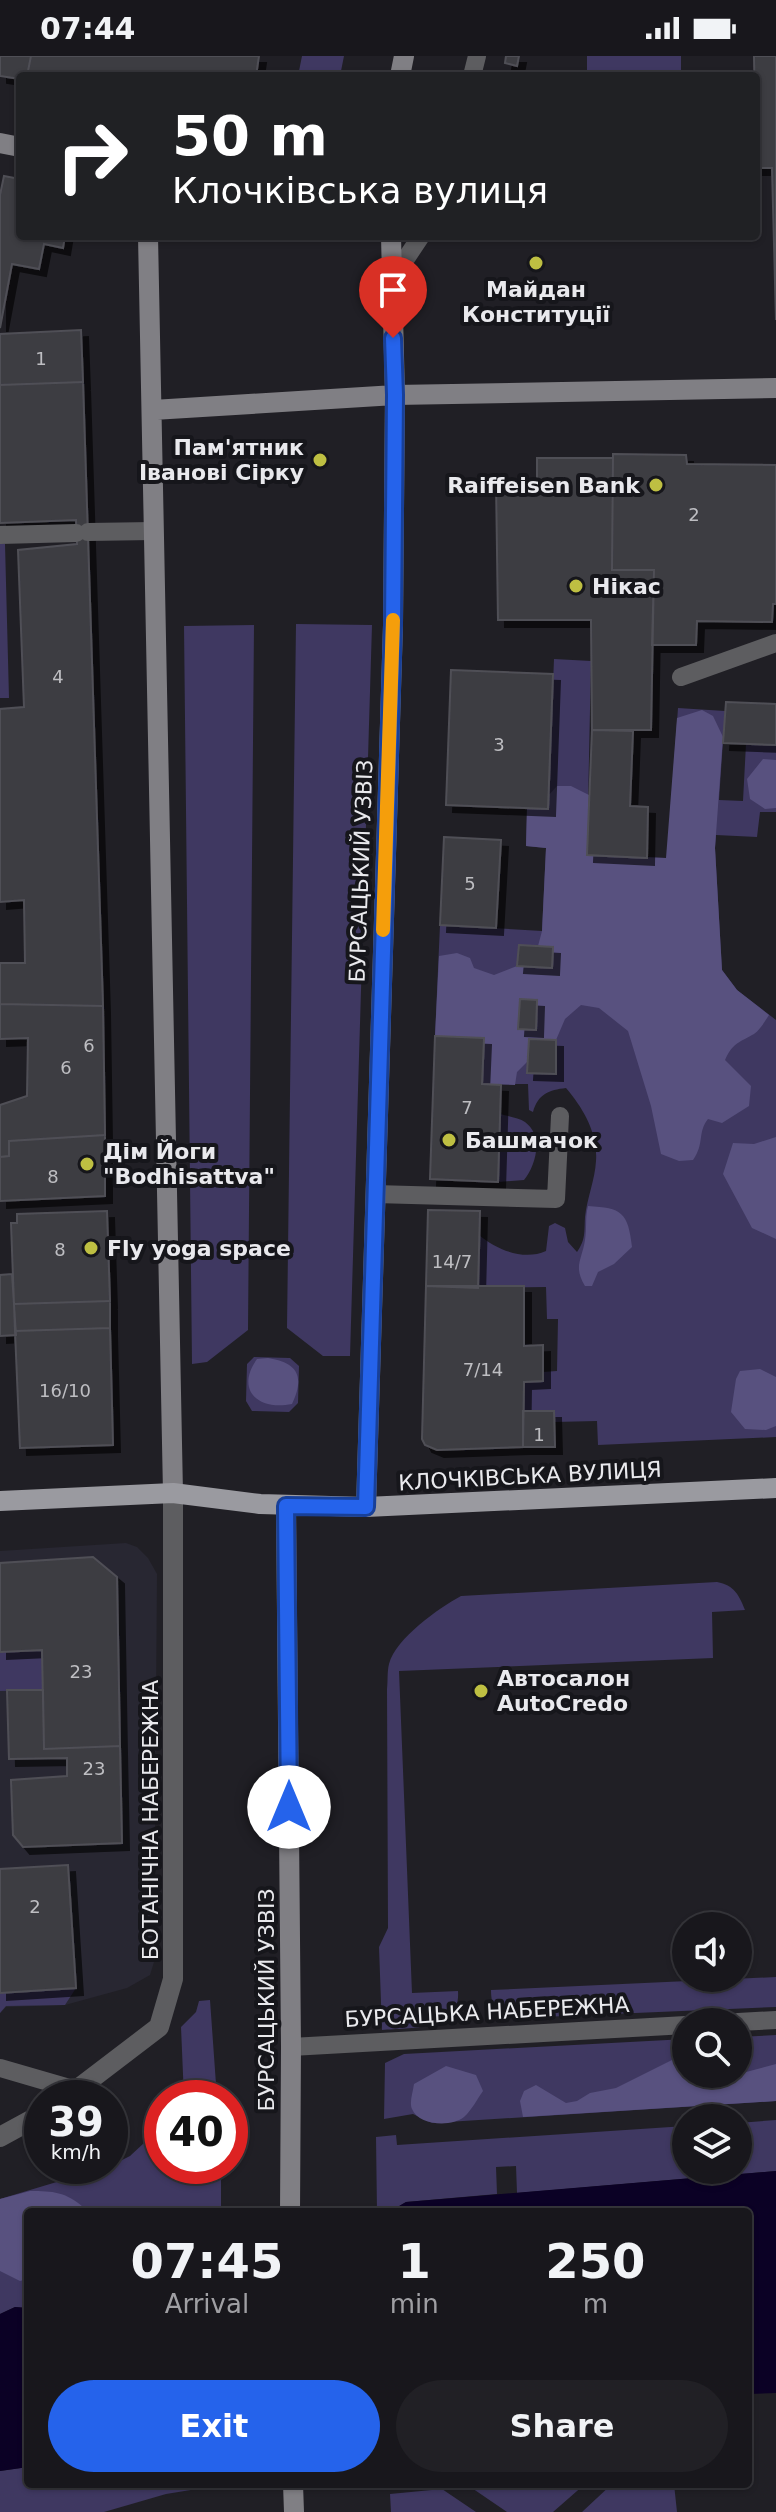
<!DOCTYPE html>
<meta charset="utf-8">
<style>
body{margin:0;font-family:"DejaVu Sans",sans-serif;background:#212025;color:#f1f3f6;height:100vh;display:flex;flex-direction:column;font-size:30px;white-space:nowrap}
*{box-sizing:border-box;margin:0}
p{font-size:26px;color:#9f9fa3}
.icon{flex:none;width:44px;height:44px;fill:none;stroke:currentColor;stroke-width:2;stroke-linecap:round;stroke-linejoin:round}
.map{position:relative;flex:1;overflow:hidden}
.side{position:absolute;left:24px;top:2152px;width:728px;height:280px;display:flex;flex-direction:column;background:#18171c;border-radius:8px;box-shadow:0 2px 6px #0004,0 0 0 2px #36363b}
.side>*{flex:none}
.hud{position:absolute;left:16px;top:16px;width:744px;height:168px;border-radius:8px;box-shadow:0 2px 6px #0004,0 0 0 2px #36363b;background:#202124;color:#fff;overflow:hidden}
.controls{position:absolute;left:672px;top:1856px;display:grid;gap:16px}
.controls a{display:grid;place-items:center;width:80px;height:80px;border-radius:50%;background:#18171c;box-shadow:0 2px 6px #0004,0 0 0 2px #36363b;font-size:40px}
.speed{position:absolute;left:24px;top:2024px;display:flex;gap:16px;font-size:40px;font-weight:700;text-align:center}
.speed>*{display:grid;place-content:center;width:104px;height:104px;border-radius:50%;background:#18171c;box-shadow:0 2px 6px #0004,0 0 0 2px #36363b;line-height:1}
.speed small{font-size:20px;font-weight:400}
.speed .limit{border:12px solid #d22;background:#fff;color:#111}
.pin{position:absolute;display:grid;place-items:center;width:68px;height:68px;color:#fff;margin:-82px -34px;border-radius:50% 50% 50% 0;rotate:-45deg;box-shadow:0 0 8px #0007}
.pin .icon{rotate:45deg}
.me{position:absolute;width:88px;margin:-44px;rotate:0deg;stroke-linejoin:round;filter:drop-shadow(0 0 6px #0008)}
.turn{display:flex;align-items:center;gap:28px;height:168px;padding:0 24px;font-size:36px}
.turn .icon{width:104px;height:104px;stroke-width:2.5}
.turn b{display:block;font-size:56px;line-height:68px}
.eta{display:flex;justify-content:space-evenly;align-items:center;height:136px;text-align:center}
.eta b{font-size:48px;font-weight:600;line-height:56px}
.primary-button{display:flex;gap:16px;margin-top:auto;padding:16px 24px}
.primary-button a{flex:1;height:92px;border-radius:48px;background:#2563eb;color:#fff;font-size:32px;font-weight:600;line-height:92px;text-align:center}
.primary-button a+a{background:#212025;color:#f1f3f6}
.status{display:flex;justify-content:space-between;align-items:center;height:56px;padding:0 40px;background:#18171c;direction:ltr}
.status svg{height:22px;fill:currentColor}
.map>svg:first-child{display:block}
.built{fill:#282732}
.green{fill:#3f3861}
.forest{fill:#58517f}
.water{fill:#0b0125}
.building{fill:#3c3c42;stroke:#504f56;stroke-width:2;filter:url(#shadow)}
.lines{fill:none;stroke-linecap:round;stroke-linejoin:round}
.lane{stroke:#5d5d60;stroke-width:18}
.street{stroke:#5d5d60;stroke-width:20}
.secondary{stroke:#807f84;stroke-width:20}
.primary{stroke:#9a9aa0;stroke-width:20}
.route-casing{stroke:#184099;stroke-width:20}
.route{stroke:#2563eb;stroke-width:14}
.slow{stroke:#f59e0b;stroke-width:14}
.poi-dot{fill:#bebf42;stroke:#16161b;stroke-width:3}
.labels{text-anchor:middle;dominant-baseline:central;stroke-width:8;stroke-linejoin:round;paint-order:stroke}
.number-label{font-size:18px;fill:#bebec2}
.poi-label{font-size:22px;font-weight:bold;fill:#e9e9ed;stroke:#16161b;text-anchor:start}
.street-label{font-size:22px;fill:#e9e9ed;stroke:#16161b}
</style>
<div class="status"><b>07:44</b><svg viewBox="0 0 49 12"><path d="M0 12V9h3v3zM5 12V6h3v6zM10 12V3h3v9zM15 12V0h3v12zM26 1h20v11H26zM47 4h2v5h-2z"/></svg></div>
<div class="map">
<svg width="776" height="2456" viewBox="0 0 776 2456">
<defs>
<filter id="shadow"><feDropShadow dx="7" dy="7" stdDeviation="0" flood-color="#0009"/></filter>
</defs>
<rect width="100%" height="100%" fill="#201f25"/>
<!-- built -->
<path class="built" d="M 126,1487 L 137,1491 L 148,1502 L 157,1518 L 154,1906 L 150,1919 L 127,1932 L 65,1949 L 6,1951 L 0,1957 L 0,1495 Z"/>
<!-- green -->
<path class="green" d="M 302,0 L 344,0 L 340,20 L 298,20 Z
M 587,0 L 681,0 L 681,20 L 587,20 Z
M 0,488 L 5,488 L 9,642 L 0,642 Z
M 296,568 L 372,569 L 350,1300 L 323,1300 L 287,1272 Z
M 254,569 L 248,1274 L 207,1306 L 192,1308 L 184,570 Z
M 554,603 L 591,605 L 587,799 L 667,802 L 678,652 L 725,655 L 719,744 L 743,745 L 746,688 L 776,689 L 776,756 L 760,756 L 757,781 L 716,779 L 715,792 L 722,914 L 737,934 L 776,964 L 776,1381 L 598,1389 L 597,1365 L 554,1366 L 554,1355 L 523,1355 L 524,1326 L 543,1316 L 557,1315 L 558,1263 L 547,1263 L 546,1231 L 478,1232 L 479,1179 C 497,1194 524,1205 546,1195 L 549,1170 L 555,1167 L 565,1172 L 568,1186 L 577,1196 C 586,1183 584,1176 585,1161 C 587,1142 595,1124 596,1105 C 598,1077 583,1052 566,1032 C 549,1034 538,1038 533,1056 L 529,1054 L 528,1028 L 482,1028 L 484,982 L 435,980 L 440,869 L 542,875 L 546,792 L 526,790 L 527,752 L 548,752 Z
M 500,1058 C 507,1060 519,1062 525,1066 C 544,1080 536,1109 524,1124 L 498,1126 Z
M 254,1301 L 290,1302 L 299,1310 L 298,1347 L 289,1356 L 252,1355 L 246,1345 L 247,1308 Z
M 717,1526 C 734,1529 739,1539 745,1554 L 712,1556 L 713,1602 L 399,1615 L 412,1937 L 458,1935 C 461,1976 411,1971 382,1974 L 379,1891 L 388,1872 L 387,1633 C 388,1625 387,1616 389,1608 C 396,1582 439,1552 461,1540 Z
M 42,1594 L 43,1634 L 0,1635 L 0,1596 Z
M 776,1921 L 776,1951 L 518,1962 C 499,1957 491,1955 491,1934 Z
M 76,1932 L 65,1949 L 6,1950 L 0,1957 L 0,1937 Z
M 210,1944 L 217,2042 L 184,2042 L 181,1971 L 196,1956 L 199,1945 Z
M 776,1979 L 776,2045 L 432,2067 L 413,2058 L 384,2063 L 385,2007 L 404,1998 L 686,1983 L 686,2018 L 738,2018 L 738,1981 Z
M 158,2045 L 162,2047 L 162,2110 L 221,2110 L 221,2156 L 28,2156 L 28,2252 L 15,2251 L 0,2258 L 0,2143 L 110,2110 L 130,2100 L 144,2087 L 143,2076 Z
M 776,2064 L 776,2115 L 517,2137 L 516,2110 L 496,2111 L 497,2138 L 406,2146 L 389,2156 L 377,2156 L 376,2081 L 396,2079 L 397,2089 L 686,2070 L 686,2114 L 738,2114 L 738,2067 Z
M 28,2411 L 28,2428 L 228,2428 L 166,2438 L 104,2456 L 0,2456 L 0,2415 Z
M 585,2428 L 553,2456 L 507,2456 L 466,2428 Z
M 612,2428 L 674,2428 L 677,2456 L 582,2456 Z
M 442,2433 L 476,2456 L 391,2456 L 390,2438 Z"/>
<!-- forest -->
<path class="forest" d="M 702,654 L 713,660 L 723,681 L 715,792 L 722,914 L 737,934 L 769,959 C 765,965 759,976 752,979 C 738,987 732,988 725,1004 L 751,1030 L 749,1050 L 722,1067 L 708,1063 C 697,1077 705,1087 693,1104 L 679,1105 L 661,1098 L 651,1050 L 628,975 L 599,952 L 581,949 L 565,963 L 556,984 L 529,983 L 528,1005 L 517,1016 L 515,1029 L 482,1028 L 483,982 L 435,980 L 439,900 L 457,897 L 470,902 L 474,912 L 494,919 L 517,910 L 552,911 L 553,891 L 538,890 L 542,875 L 546,792 L 526,790 L 527,752 L 547,753 L 548,740 L 557,730 L 571,730 L 589,739 L 587,799 L 666,802 L 677,662 Z
M 763,703 L 776,704 L 776,752 L 765,753 L 750,743 L 747,723 Z
M 776,1081 L 776,1183 L 752,1172 L 723,1118 L 733,1087 L 754,1088 Z
M 588,1150 C 622,1152 628,1156 632,1191 L 614,1208 L 598,1216 L 592,1230 L 585,1230 C 573,1210 582,1204 585,1184 C 587,1172 585,1161 588,1150 Z
M 268,1302 C 298,1307 305,1320 292,1348 C 258,1355 235,1334 257,1303 Z
M 760,1313 L 776,1321 L 776,1370 L 766,1374 L 745,1373 L 731,1356 L 736,1323 L 740,1315 Z
M 676,2002 L 686,2008 L 686,2018 L 696,2018 L 699,2022 L 720,2023 L 776,2008 L 776,2045 L 523,2061 L 520,2045 L 524,2035 L 536,2029 L 566,2047 L 577,2045 L 590,2037 L 616,2032 Z
M 446,2010 L 476,2019 L 483,2035 C 477,2043 472,2054 464,2061 C 452,2071 419,2070 412,2053 C 409,2046 413,2036 414,2028 Z
M 30,2135 C 53,2135 66,2136 83,2151 L 82,2156 L 28,2156 L 28,2223 L 20,2225 L 0,2215 L 0,2143 Z"/>
<!-- water -->
<path class="water" d="M 776,2115 L 776,2337 L 748,2338 L 748,2156 L 389,2156 L 406,2146 Z
M 15,2251 L 28,2252 L 28,2411 L 0,2415 L 0,2258 Z"/>
<!-- building -->
<path class="building" d="M 0,0 L 31,0 L 27,20 L 20,20 L 20,23 L 0,20 Z
M 31,0 L 259,0 L 256,20 L 27,20 Z
M 506,0 L 519,0 L 517,10 L 505,7 Z
M 754,0 L 776,0 L 776,264 L 772,112 L 756,112 Z
M 4,120 L 20,123 L 20,180 L 65,180 L 63,192 L 44,188 L 39,213 L 12,208 L 0,272 L 0,139 Z
M 81,274 L 83,326 L 0,329 L 0,278 Z
M 83,326 L 103,950 L 0,948 L 0,907 L 25,907 L 24,844 L 0,846 L 0,653 L 24,651 L 18,494 L 77,488 L 76,464 L 0,467 L 0,329 Z
M 613,398 L 686,399 L 687,408 L 776,409 L 776,548 L 773,548 L 772,566 L 697,565 L 696,589 L 652,589 L 654,514 L 612,514 Z
M 537,402 L 613,402 L 612,514 L 654,514 L 651,674 L 592,674 L 591,564 L 498,564 L 496,425 L 537,423 Z
M 451,614 L 553,618 L 548,753 L 446,749 Z
M 726,646 L 776,648 L 776,689 L 723,687 Z
M 592,674 L 633,675 L 630,750 L 648,751 L 647,802 L 587,799 Z
M 444,781 L 501,784 L 496,872 L 440,869 Z
M 519,889 L 553,891 L 552,912 L 517,910 Z
M 520,943 L 537,944 L 536,974 L 518,973 Z
M 0,948 L 103,950 L 105,1079 L 9,1085 L 9,1100 L 0,1101 L 0,1049 L 27,1040 L 28,982 L 0,983 Z
M 435,980 L 484,982 L 482,1028 L 501,1029 L 498,1126 L 430,1123 Z
M 529,983 L 556,984 L 556,1018 L 527,1017 Z
M 105,1079 L 105,1140 L 0,1145 L 0,1101 L 9,1100 L 9,1085 Z
M 428,1154 L 480,1155 L 478,1232 L 426,1230 Z
M 107,1155 L 110,1245 L 14,1248 L 11,1167 L 17,1167 L 17,1158 Z
M 12,1218 L 16,1279 L 0,1280 L 0,1219 Z
M 426,1230 L 524,1230 L 524,1290 L 543,1289 L 543,1325 L 524,1326 L 523,1391 L 437,1394 L 425,1389 L 422,1383 Z
M 110,1245 L 110,1272 L 15,1275 L 14,1248 Z
M 110,1272 L 113,1389 L 20,1392 L 15,1275 Z
M 523,1355 L 554,1355 L 555,1391 L 523,1391 Z
M 93,1501 L 117,1521 L 120,1690 L 44,1693 L 42,1594 L 0,1596 L 0,1507 Z
M 7,1634 L 43,1634 L 44,1693 L 120,1690 L 122,1787 L 23,1791 L 13,1779 L 11,1724 L 67,1720 L 67,1702 L 9,1703 Z
M 68,1809 L 76,1932 L 0,1937 L 0,1813 Z"/>
<g class="lines">
<!-- lane -->
<path class="lane" d="M 472,20 L 477,0
M 391,225 L 421,180
M 88,476 L 153,475
M 0,479 L 76,477
M 681,621 L 776,587
M 375,1138 L 556,1143 L 560,1060
M 738,1966 L 776,1964
M 291,1991 L 686,1969
M 0,2012 L 76,2034"/>
<!-- street -->
<path class="street" d="M 66,2042 L 159,1971 L 173,1923 L 173,1437
M 0,2081 L 42,2058"/>
<!-- secondary -->
<path class="secondary" d="M 400,20 L 404,0
M 0,87 L 20,91
M 148,180 L 173,1437
M 153,354 L 395,339 L 776,332
M 286,1450 L 291,1991 L 290,2156
M 366,1451 L 393,569 L 395,339 L 391,180
M 293,2428 L 294,2456"/>
<!-- primary -->
<path class="primary" d="M 0,1445 L 173,1437 L 260,1448 L 366,1451 L 776,1432"/>
</g>
<g class="lines">
<defs>
<path id="route" d="M 289,1751 L 286,1450 L 366,1451 L 393,569 L 395,339 L 393,282"/>
</defs>
<!-- route casing -->
<use href="#route" class="route-casing"/>
<!-- route -->
<use href="#route" class="route"/>
<!-- slow -->
<path class="slow" d="M 383,874 L 393,564"/>
</g>
<!-- markers -->
<g class="poi-dot">
<circle cx="536" cy="207" r="8"/>
<circle cx="320" cy="404" r="8"/>
<circle cx="656" cy="429" r="8"/>
<circle cx="576" cy="530" r="8"/>
<circle cx="449" cy="1084" r="8"/>
<circle cx="87" cy="1108" r="8"/>
<circle cx="91" cy="1192" r="8"/>
<circle cx="481" cy="1635" r="8"/>
</g>
<g class="labels">
<!-- number labels -->
<g class="number-label">
<text x="41" y="302">1</text>
<text x="694" y="458">2</text>
<text x="58" y="620">4</text>
<text x="499" y="688">3</text>
<text x="470" y="827">5</text>
<text x="89" y="989">6</text>
<text x="66" y="1011">6</text>
<text x="467" y="1051">7</text>
<text x="53" y="1120">8</text>
<text x="60" y="1193">8</text>
<text x="452" y="1205">14/7</text>
<text x="483" y="1313">7/14</text>
<text x="65" y="1334">16/10</text>
<text x="539" y="1378">1</text>
<text x="81" y="1615">23</text>
<text x="94" y="1712">23</text>
<text x="35" y="1850">2</text>
</g>
<!-- poi labels -->
<g class="poi-label">
<text x="536" y="233" text-anchor="middle">Майдан<tspan x="536" dy="25">Конституції</tspan></text>
<text x="304" y="391" text-anchor="end">Пам'ятник<tspan x="304" dy="25">Іванові Сірку</tspan></text>
<text x="640" y="429" text-anchor="end">Raiffeisen Bank</text>
<text x="592" y="530">Нікас</text>
<text x="465" y="1084">Башмачок</text>
<text x="103" y="1095">Дім Йоги<tspan x="103" dy="25">"Bodhisattva"</tspan></text>
<text x="107" y="1192">Fly yoga space</text>
<text x="497" y="1622">Автосалон<tspan x="497" dy="25">AutoCredo</tspan></text>
</g>
<!-- street labels -->
<g class="street-label">
<text transform="translate(361 815) rotate(-88)">БУРСАЦЬКИЙ УЗВІЗ</text>
<text transform="translate(530 1420) rotate(-3)">КЛОЧКІВСЬКА ВУЛИЦЯ</text>
<text transform="translate(150 1764) rotate(-90)">БОТАНІЧНА НАБЕРЕЖНА</text>
<text transform="translate(266 1944) rotate(-90)">БУРСАЦЬКИЙ УЗВІЗ</text>
<text transform="translate(487 1956) rotate(-3)">БУРСАЦЬКА НАБЕРЕЖНА</text>
</g>
</g>
</svg>
<div class="controls">
<a><svg class="icon" aria-label="sound" viewBox="0 0 24 24"><path d="M4 9h4l5-4v14l-5-4H4zM17 9q2 3 0 6"/></svg></a>
<a><svg class="icon" aria-label="search" viewBox="0 0 24 24"><circle cx="10" cy="10" r="6"/><path d="M15 15l6 6"/></svg></a>
<a><svg class="icon" aria-label="layers" viewBox="0 0 24 24"><path d="M12 4l9 5-9 5-9-5zM3 14l9 5 9-5"/></svg></a>
</div>
<div class="speed"><div>39<small>km/h</small></div><div class="limit">40</div></div>
<div class="pin" style="left:393px;top:282px;background:#d93025"><svg class="icon" aria-label="arrive" viewBox="0 0 24 24"><path d="M6 21V4h12l-3 4 3 4H6"/></svg></div>
<svg class="me" style="left:289px;top:1751px" viewBox="-20 -20 40 40"><circle r="19" fill="#fff"/><path d="M0-13L10 11 0 6-10 11z" fill="#2563eb"/></svg>
<div class="hud">
<div class="turn"><svg class="icon" aria-label="right" viewBox="0 0 24 24"><path d="M7 20v-9h11M14 6l5 5-5 5"/></svg><div><b>50 m</b>Клочківська вулиця</div></div>
</div>
<section class="side">
<div class="eta">
<div><b>07:45</b><p>Arrival</p></div>
<div><b>1</b><p>min</p></div>
<div><b>250</b><p>m</p></div>
</div>
<div class="primary-button"><a>Exit</a><a>Share</a></div>
</section>
</div>
